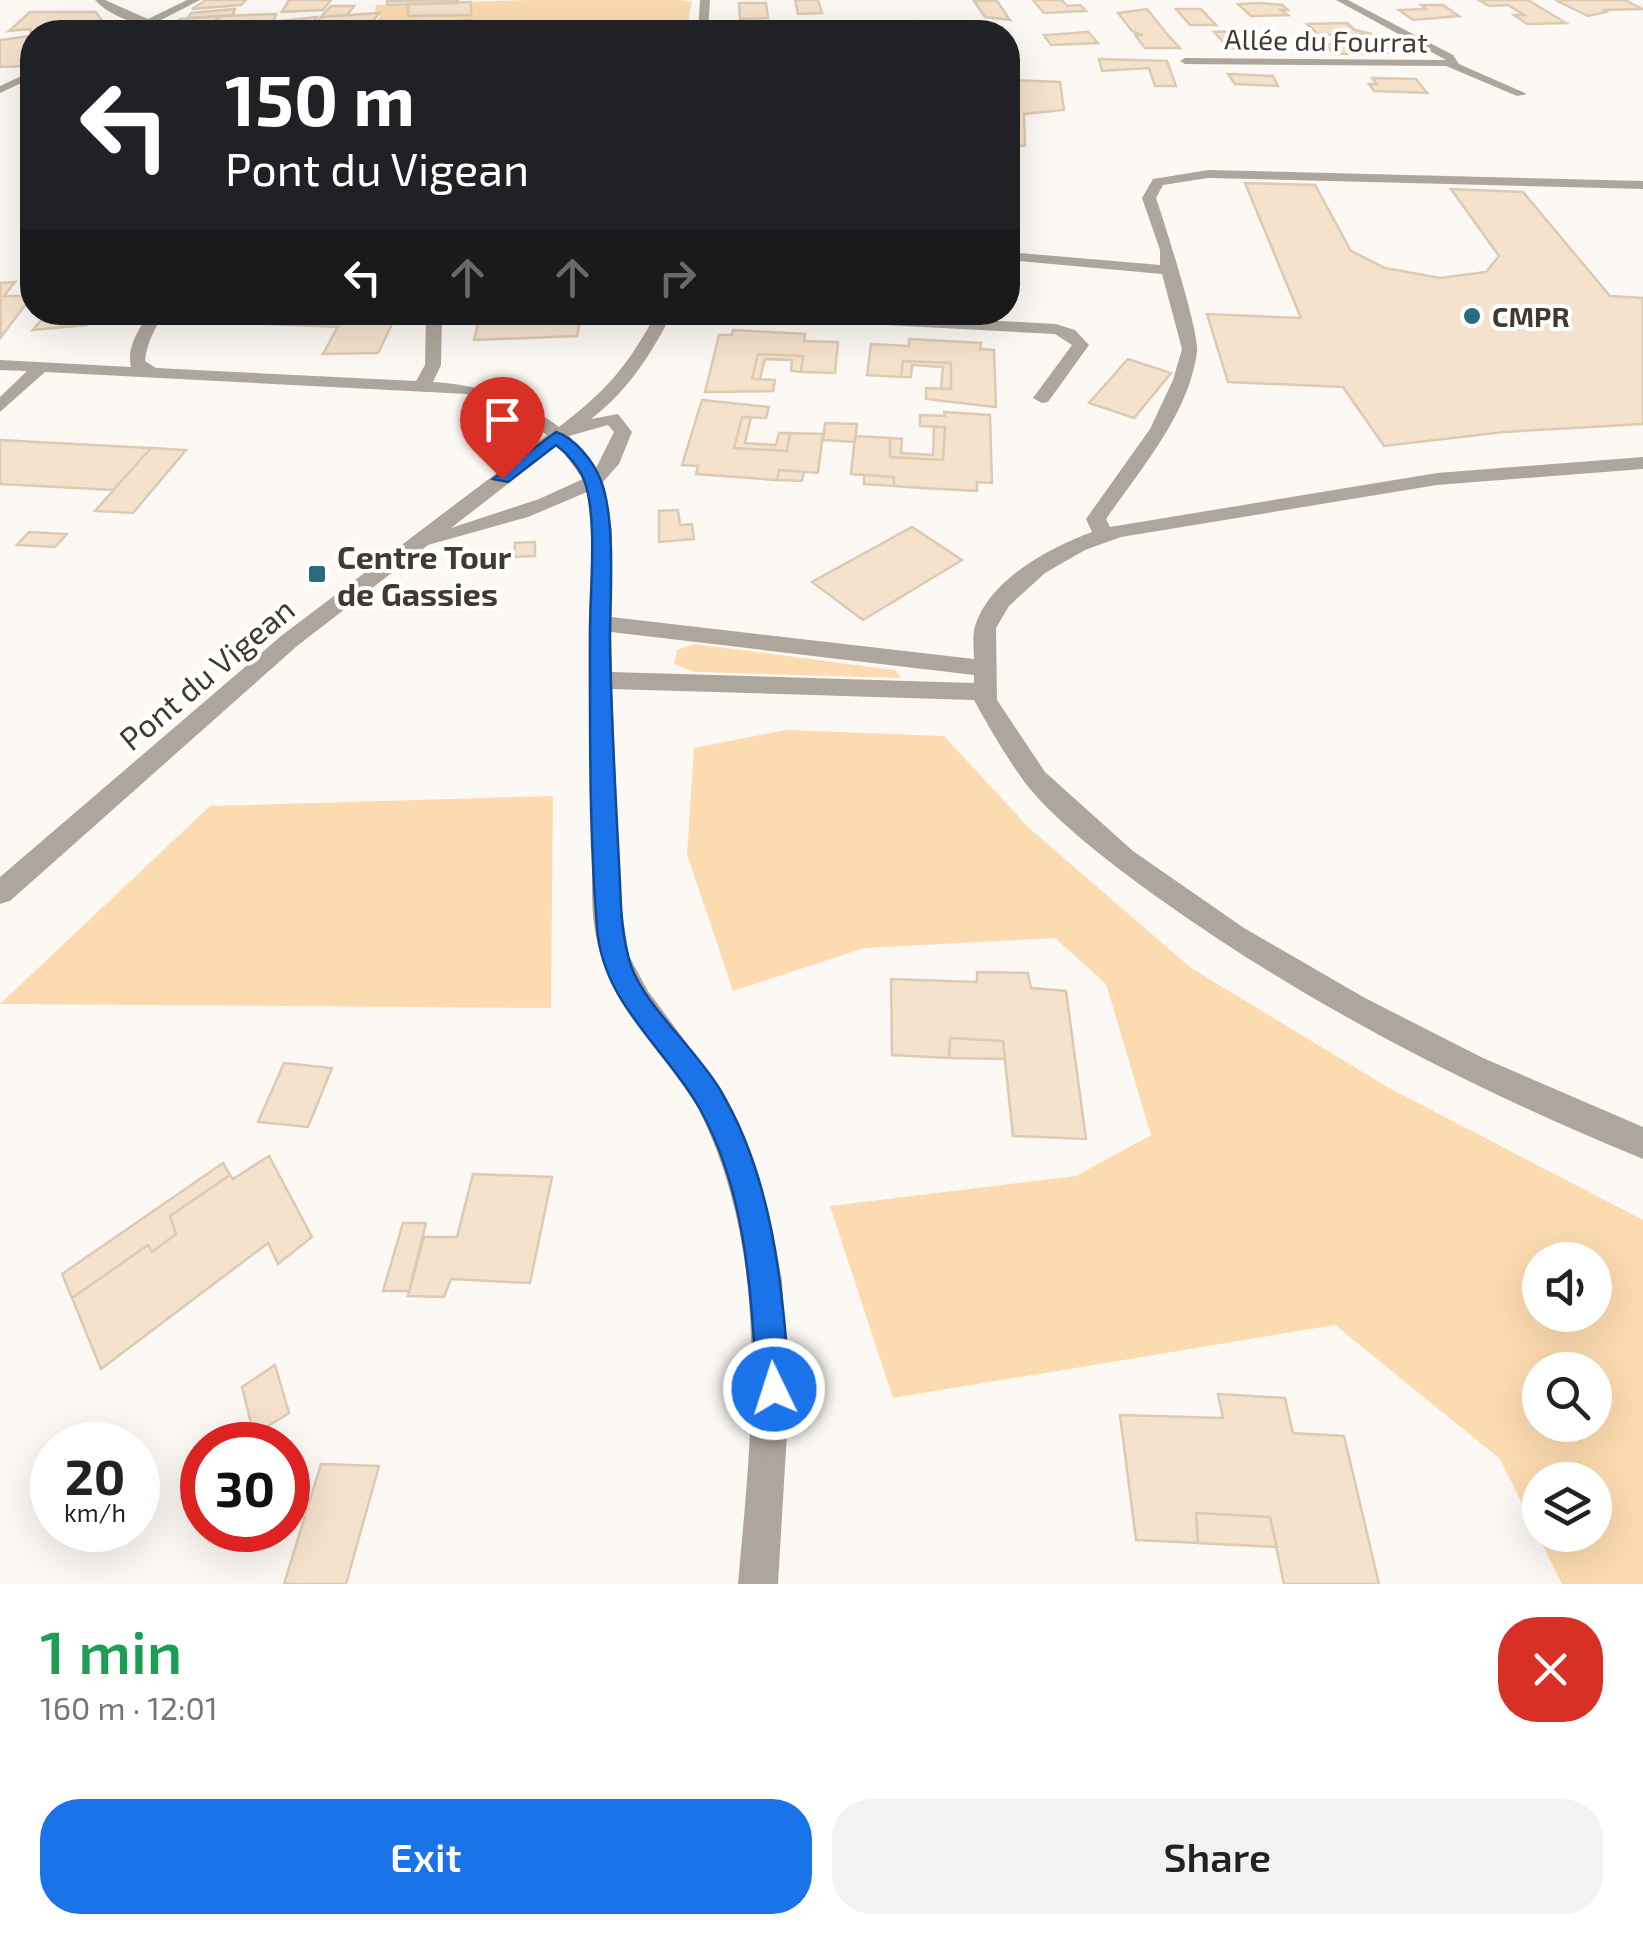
<!DOCTYPE html>
<meta charset="utf-8">
<style>
body{margin:0;font-family:"Exo 2",sans-serif;background:#f2f2f2;color:#222;height:100vh;display:flex;flex-direction:column;font-size:38px;white-space:nowrap}
*{box-sizing:border-box;margin:0}
p{font-size:32px;color:#767676}
.icon{flex:none;width:55px;height:55px;fill:none;stroke:currentColor;stroke-width:2;stroke-linecap:round;stroke-linejoin:round}
.map{position:relative;height:1584px;overflow:hidden}
.side{display:flex;flex-direction:column;background:#fff;flex:1}
.side>*{flex:none}
.hud{position:absolute;left:20px;top:20px;width:1000px;height:305px;border-radius:40px;box-shadow:0 10px 40px #0002;background:#202124;color:#fff;overflow:hidden}
.tools{position:absolute;left:1522px;top:1242px;display:grid;gap:20px}
.tools a{display:grid;place-items:center;width:90px;height:90px;border-radius:50%;background:#fff;box-shadow:0 10px 40px #0002;font-size:50px}
.speed{position:absolute;left:30px;top:1422px;display:flex;gap:20px;font-size:50px;font-weight:700;text-align:center}
.speed>*{display:grid;place-content:center;width:130px;height:130px;border-radius:50%;background:#fff;box-shadow:0 10px 40px #0002;line-height:1}
.speed small{font-size:25px;font-weight:400}
.speed .limit{border:15px solid #d22;background:#fff;color:#111}
.pin{position:absolute;display:grid;place-items:center;width:85px;height:85px;color:#fff;margin:-102px -42px;border-radius:50% 50% 50% 0;rotate:-45deg;box-shadow:0 0 10px #0007}
.pin .icon{rotate:45deg}
.me{position:absolute;width:110px;margin:-55px;rotate:356deg;stroke-linejoin:round;filter:drop-shadow(0 0 8px #0008)}
.turn{display:flex;align-items:center;gap:35px;height:210px;padding:0 40px;font-size:45px}
.turn .icon{width:130px;height:130px;stroke-width:2.5}
.turn b{display:block;font-size:70px;line-height:85px}
.lanes{display:flex;align-items:center;height:95px;padding:0 40px;background:#0003;justify-content:center;gap:50px;direction:ltr}
.lanes .off{opacity:.35}
.round{display:grid;place-items:center;flex:none;width:105px;height:105px;border-radius:40px;background:#f2f2f2}
.summary{display:flex;align-items:center;justify-content:space-between;height:170px;padding:0 40px}
h1{font-size:60px;font-weight:600;line-height:75px;color:#1e9e55}
.action{display:flex;gap:20px;margin-top:auto;padding:20px 40px}
.action a{flex:1;height:115px;border-radius:40px;background:#1a73e8;color:#fff;font-size:40px;font-weight:600;line-height:115px;text-align:center}
.action a+a{background:#f2f2f2;color:#222}
.map>svg:first-child{display:block}
.green{fill:#fddbb0;fill-rule:evenodd}
.building{fill:#f5e2cc;stroke:#dccab3;stroke-width:2.5}
.lines{fill:none;stroke-linecap:round;stroke-linejoin:round}
.minor{fill:#aea69c;fill-rule:evenodd}
.route{fill:#1a73e8;stroke:#114b97;stroke-width:2.5}
.poi-dot{fill:#2b6b80;stroke:#fff;stroke-width:4}
.labels{text-anchor:middle;dominant-baseline:central;stroke-width:8;stroke-linejoin:round;paint-order:stroke}
.far-street-label{font-size:28px;fill:#413a31;stroke:#fff}
.far-poi-label{font-size:28px;font-weight:bold;fill:#413a31;stroke:#fff;text-anchor:start}
.poi-label{font-size:32px;font-weight:bold;fill:#413a31;stroke:#fff;text-anchor:start}
.street-label{font-size:32px;fill:#413a31;stroke:#fff}
</style>
<div class="map">
<svg width="1643" height="1584" viewBox="0 0 1643 1584">
<rect width="100%" height="100%" fill="#fcf9f4"/>
<!-- green -->
<path class="green" d="M 528,0 L 679,0 L 692,2 L 686,32 L 368,32 L 380,16 L 375,14 L 376,5 Z
M 694,644 L 887,669 L 896,670 L 901,678 L 695,672 L 674,664 L 677,650 Z
M 786,730 L 944,736 L 1029,828 L 1191,968 L 1389,1088 L 1643,1220 L 1643,1584 L 1562,1584 L 1500,1459 L 1335,1325 L 893,1398 L 830,1206 L 1076,1176 L 1151,1135 L 1106,984 L 1055,938 L 864,948 L 733,991 L 687,854 L 694,748 ZM 1595,1260 L 1595,1315 L 1540,1315 L 1540,1260 ZM 1595,1370 L 1595,1425 L 1540,1425 L 1540,1370 ZM 1595,1480 L 1595,1535 L 1540,1535 L 1540,1480 Z
M 553,796 L 551,1008 L 0,1004 L 210,806 Z"/>
<!-- building -->
<path class="building" d="M 206,0 L 246,0 L 241,5 L 192,9 Z
M 289,0 L 331,0 L 323,10 L 282,12 Z
M 458,0 L 457,3 L 387,5 L 387,1 Z
M 795,0 L 818,0 L 822,13 L 798,14 Z
M 1033,0 L 1062,0 L 1067,6 L 1080,5 L 1086,11 L 1044,13 Z
M 1479,0 L 1528,0 L 1566,23 L 1527,24 L 1514,15 L 1524,15 L 1508,5 L 1489,6 Z
M 1555,0 L 1625,0 L 1642,9 L 1602,10 L 1606,12 L 1588,16 Z
M 974,1 L 997,1 L 1010,20 L 985,17 Z
M 471,2 L 471,15 L 408,16 L 408,4 Z
M 739,3 L 766,3 L 768,18 L 740,19 Z
M 1260,3 L 1282,5 L 1288,10 L 1281,10 L 1288,15 L 1251,16 L 1238,4 Z
M 1421,5 L 1443,5 L 1459,16 L 1413,20 L 1399,10 L 1426,9 Z
M 331,6 L 354,6 L 347,15 L 321,17 Z
M 235,9 L 233,15 L 188,18 L 191,13 Z
M 1147,9 L 1167,34 L 1180,48 L 1145,48 L 1135,35 L 1143,35 L 1132,31 L 1118,13 Z
M 1176,9 L 1201,9 L 1216,25 L 1190,25 Z
M 30,12 L 96,12 L 104,24 L 88,26 L 92,32 L 32,32 L 32,66 L 0,67 L 0,40 L 31,36 L 30,29 L 9,31 Z
M 379,13 L 370,25 L 351,26 L 347,32 L 310,32 L 321,17 Z
M 276,14 L 273,23 L 207,26 L 221,16 Z
M 221,16 L 207,26 L 182,27 L 175,23 L 180,19 Z
M 317,17 L 306,32 L 270,32 L 273,22 Z
M 472,20 L 471,32 L 436,32 L 440,22 Z
M 916,21 L 920,31 L 859,32 L 855,24 Z
M 1347,23 L 1355,30 L 1372,34 L 1319,35 L 1307,24 Z
M 1240,31 L 1256,47 L 1268,51 L 1229,48 L 1214,32 Z
M 1088,32 L 1098,43 L 1051,45 L 1044,35 Z
M 1344,43 L 1387,46 L 1394,53 L 1333,54 L 1326,44 Z
M 1099,59 L 1167,61 L 1176,86 L 1155,86 L 1149,68 L 1102,71 Z
M 1228,74 L 1273,76 L 1278,86 L 1235,84 Z
M 1372,78 L 1416,79 L 1427,93 L 1374,91 L 1369,84 L 1377,84 Z
M 1008,80 L 1060,82 L 1064,110 L 1024,114 L 1025,146 L 1008,145 Z
M 1245,183 L 1315,185 L 1351,251 L 1385,268 L 1440,278 L 1486,272 L 1499,256 L 1451,189 L 1523,192 L 1610,296 L 1643,298 L 1643,424 L 1504,432 L 1384,446 L 1343,387 L 1228,382 L 1207,314 L 1301,318 Z
M 15,282 L 4,296 L 32,296 L 1,337 L 0,283 Z
M 48,312 L 97,312 L 87,325 L 33,330 Z
M 247,312 L 341,312 L 338,327 L 239,323 Z
M 481,312 L 582,312 L 577,336 L 474,340 Z
M 394,320 L 378,353 L 323,354 L 341,321 Z
M 733,330 L 805,334 L 804,341 L 838,342 L 835,373 L 801,372 L 803,356 L 758,354 L 752,379 L 775,380 L 773,391 L 705,392 L 719,335 L 732,335 Z
M 909,339 L 981,343 L 980,349 L 994,350 L 996,407 L 926,399 L 926,388 L 951,389 L 951,363 L 903,361 L 901,377 L 867,375 L 871,344 L 909,346 Z
M 758,354 L 803,356 L 801,372 L 791,371 L 792,360 L 765,359 L 760,379 L 752,379 Z
M 1128,359 L 1171,373 L 1134,418 L 1089,403 Z
M 903,361 L 951,363 L 951,389 L 941,389 L 943,367 L 912,365 L 911,377 L 901,377 Z
M 702,400 L 769,407 L 766,418 L 742,417 L 734,448 L 787,451 L 790,433 L 823,434 L 818,473 L 779,470 L 777,480 L 696,474 L 698,466 L 682,465 Z
M 944,412 L 990,415 L 992,483 L 977,482 L 977,491 L 922,488 L 894,486 L 894,477 L 851,474 L 855,436 L 890,438 L 890,457 L 943,460 L 945,427 L 920,426 L 920,415 L 945,416 Z
M 742,417 L 751,417 L 745,443 L 776,445 L 779,433 L 790,433 L 787,451 L 734,448 Z
M 825,423 L 857,424 L 855,442 L 823,440 Z
M 934,427 L 945,427 L 943,460 L 890,457 L 890,438 L 902,439 L 901,453 L 933,455 Z
M 0,440 L 151,448 L 113,490 L 0,484 Z
M 151,448 L 186,450 L 133,513 L 95,511 Z
M 779,470 L 804,472 L 802,481 L 777,480 Z
M 864,475 L 894,477 L 894,486 L 864,484 Z
M 678,510 L 680,525 L 692,524 L 694,539 L 659,542 L 659,511 Z
M 912,527 L 962,560 L 863,620 L 812,582 Z
M 29,532 L 67,534 L 55,547 L 17,545 Z
M 535,542 L 535,556 L 514,557 L 515,543 Z
M 977,972 L 1028,973 L 1031,988 L 1066,991 L 1086,1139 L 1013,1136 L 1003,1041 L 950,1038 L 949,1058 L 892,1055 L 891,979 L 977,982 Z
M 950,1038 L 1003,1041 L 1005,1059 L 949,1058 Z
M 284,1063 L 332,1068 L 308,1127 L 258,1122 Z
M 269,1156 L 312,1237 L 278,1264 L 268,1243 L 101,1369 L 72,1298 L 148,1245 L 152,1252 L 176,1234 L 170,1216 L 230,1175 L 233,1179 Z
M 223,1163 L 230,1175 L 170,1216 L 176,1234 L 152,1252 L 148,1245 L 72,1298 L 62,1274 Z
M 473,1174 L 552,1177 L 530,1283 L 451,1279 L 444,1297 L 408,1296 L 424,1237 L 457,1237 Z
M 403,1223 L 426,1223 L 409,1291 L 383,1291 Z
M 275,1365 L 289,1413 L 254,1435 L 242,1387 Z
M 1218,1394 L 1285,1398 L 1293,1433 L 1344,1436 L 1379,1584 L 1284,1584 L 1270,1517 L 1196,1513 L 1198,1543 L 1136,1540 L 1120,1415 L 1223,1418 Z
M 321,1464 L 379,1466 L 346,1584 L 284,1584 Z
M 1196,1513 L 1270,1517 L 1277,1547 L 1198,1543 Z"/>
<g class="lines">
<!-- minor -->
<path class="minor" d="M 95,0 L 105,0 L 148,19 L 187,0 L 200,0 L 157,22 L 179,32 C 156,32 110,18 95,0 Z
M 700,0 L 710,0 L 708,32 L 698,32 Z
M 1336,0 L 1348,0 L 1453,55 L 1459,64 L 1527,94 L 1517,96 L 1446,66 L 1185,64 L 1180,61 L 1185,58 L 1446,60 Z
M 32,71 L 32,78 L 0,93 L 0,86 Z
M 32,96 L 32,104 L 26,101 Z
M 1208,170 L 1643,181 L 1643,189 L 1208,178 L 1163,185 L 1156,198 C 1164,221 1200,334 1197,352 C 1189,414 1140,470 1106,519 L 1110,527 L 1437,473 L 1643,457 L 1643,469 L 1437,485 L 1121,537 L 1085,550 L 1045,573 L 1009,606 L 996,628 L 997,700 L 1045,772 L 1133,851 L 1244,928 L 1365,998 L 1483,1058 L 1643,1127 L 1643,1159 C 1475,1090 1312,1007 1164,902 C 1122,872 1057,824 1026,784 C 1007,758 989,728 974,700 L 612,689 L 621,906 L 629,956 L 648,991 L 723,1092 L 753,1163 L 771,1222 L 782,1280 L 789,1399 L 778,1584 L 738,1584 C 752,1427 772,1261 701,1114 C 670,1049 608,1006 595,931 C 590,902 593,870 592,840 C 590,767 588,694 589,621 C 590,577 595,534 587,492 L 528,517 L 428,545 L 297,646 L 10,901 L 0,904 L 0,877 L 281,636 L 547,435 L 514,413 L 467,394 L 45,372 L 0,412 L 0,397 L 27,371 L 0,370 L 0,360 L 131,367 C 126,347 139,329 150,312 L 165,312 C 155,328 147,342 145,361 L 156,368 L 416,381 L 425,365 L 426,312 L 442,312 L 441,365 L 433,382 C 481,385 519,397 559,427 C 608,389 627,367 657,312 L 673,312 C 651,354 629,390 591,419 L 618,414 L 632,432 L 619,464 L 603,482 L 612,530 L 611,617 L 974,659 C 974,649 972,636 975,626 C 990,579 1049,548 1092,532 L 1086,519 L 1150,429 L 1173,380 L 1182,349 L 1162,274 L 1008,260 L 1008,252 L 1160,265 L 1160,250 L 1142,198 L 1153,179 ZM 608,425 L 614,432 L 596,468 L 569,436 ZM 558,445 L 583,479 L 539,499 L 451,528 ZM 611,632 L 974,675 L 974,683 L 612,672 Z
M 728,312 L 834,312 L 1056,324 L 1075,330 L 1089,345 L 1048,402 L 1042,403 L 1033,398 L 1072,345 L 1055,334 L 735,317 Z"/>
</g>
<!-- route -->
<path class="route" d="M 556,432 C 575,438 594,462 601,481 C 616,519 610,597 610,640 C 611,721 616,802 620,883 C 621,911 622,938 631,966 C 644,1004 696,1050 719,1088 C 774,1179 782,1286 790,1389 L 785,1401 L 774,1405 L 762,1401 L 757,1389 C 751,1294 747,1194 700,1109 C 665,1047 602,1003 597,927 C 589,830 590,729 590,631 C 590,591 598,516 584,480 C 579,467 567,453 556,445 L 508,482 L 493,479 Z"/>
<!-- markers -->
<g class="poi-dot">
<circle cx="1472" cy="316" r="10"/>
<rect x="307" y="564" width="20" height="20" rx="5"/>
</g>
<g class="labels">
<!-- far-street labels -->
<g class="far-street-label">
<text transform="translate(1326 40) rotate(1)">Allée du Fourrat</text>
</g>
<!-- far-poi labels -->
<g class="far-poi-label">
<text x="1492" y="316">CMPR</text>
</g>
<!-- poi labels -->
<g class="poi-label">
<text x="337" y="556">Centre Tour<tspan x="337" dy="37">de Gassies</tspan></text>
</g>
<!-- street labels -->
<g class="street-label">
<text transform="translate(206 673) rotate(-40)">Pont du Vigean</text>
</g>
</g>
</svg>
<div class="tools">
<a><svg class="icon" aria-label="sound" viewBox="0 0 24 24"><path d="M4 9h4l5-4v14l-5-4H4zM17 9q2 3 0 6"/></svg></a>
<a><svg class="icon" aria-label="search" viewBox="0 0 24 24"><circle cx="10" cy="10" r="6"/><path d="M15 15l6 6"/></svg></a>
<a><svg class="icon" aria-label="layers" viewBox="0 0 24 24"><path d="M12 4l9 5-9 5-9-5zM3 14l9 5 9-5"/></svg></a>
</div>
<div class="speed"><div>20<small>km/h</small></div><div class="limit">30</div></div>
<div class="pin" style="left:502px;top:479px;background:#d93025"><svg class="icon" aria-label="arrive" viewBox="0 0 24 24"><path d="M6 21V4h12l-3 4 3 4H6"/></svg></div>
<svg class="me" style="left:774px;top:1389px" viewBox="-20 -20 40 40"><circle r="17" fill="#1a73e8" stroke="#fff" stroke-width="3"/><path d="M0-11L8 9 0 5-8 9z" fill="#fff"/></svg>
<div class="hud">
<div class="turn"><svg class="icon" aria-label="left" viewBox="0 0 24 24"><path d="M17 20v-9H6M10 6l-5 5 5 5"/></svg><div><b>150 m</b>Pont du Vigean</div></div>
<div class="lanes"><svg class="icon" aria-label="left" viewBox="0 0 24 24"><path d="M17 20v-9H6M10 6l-5 5 5 5"/></svg><svg class="icon off" aria-label="ahead" viewBox="0 0 24 24"><path d="M12 20V5M6 11l6-6 6 6"/></svg><svg class="icon off" aria-label="ahead" viewBox="0 0 24 24"><path d="M12 20V5M6 11l6-6 6 6"/></svg><svg class="icon off" aria-label="right" viewBox="0 0 24 24"><path d="M7 20v-9h11M14 6l5 5-5 5"/></svg></div>
</div>
</div>
<section class="side">
<div class="summary"><div><h1>1 min</h1><p>160 m · 12:01</p></div><a class="round" style="background:#d93025;color:#fff"><svg class="icon" aria-label="close" viewBox="0 0 24 24"><path d="M6 6l12 12M18 6L6 18"/></svg></a></div>
<div class="action"><a>Exit</a><a>Share</a></div>
</section>
